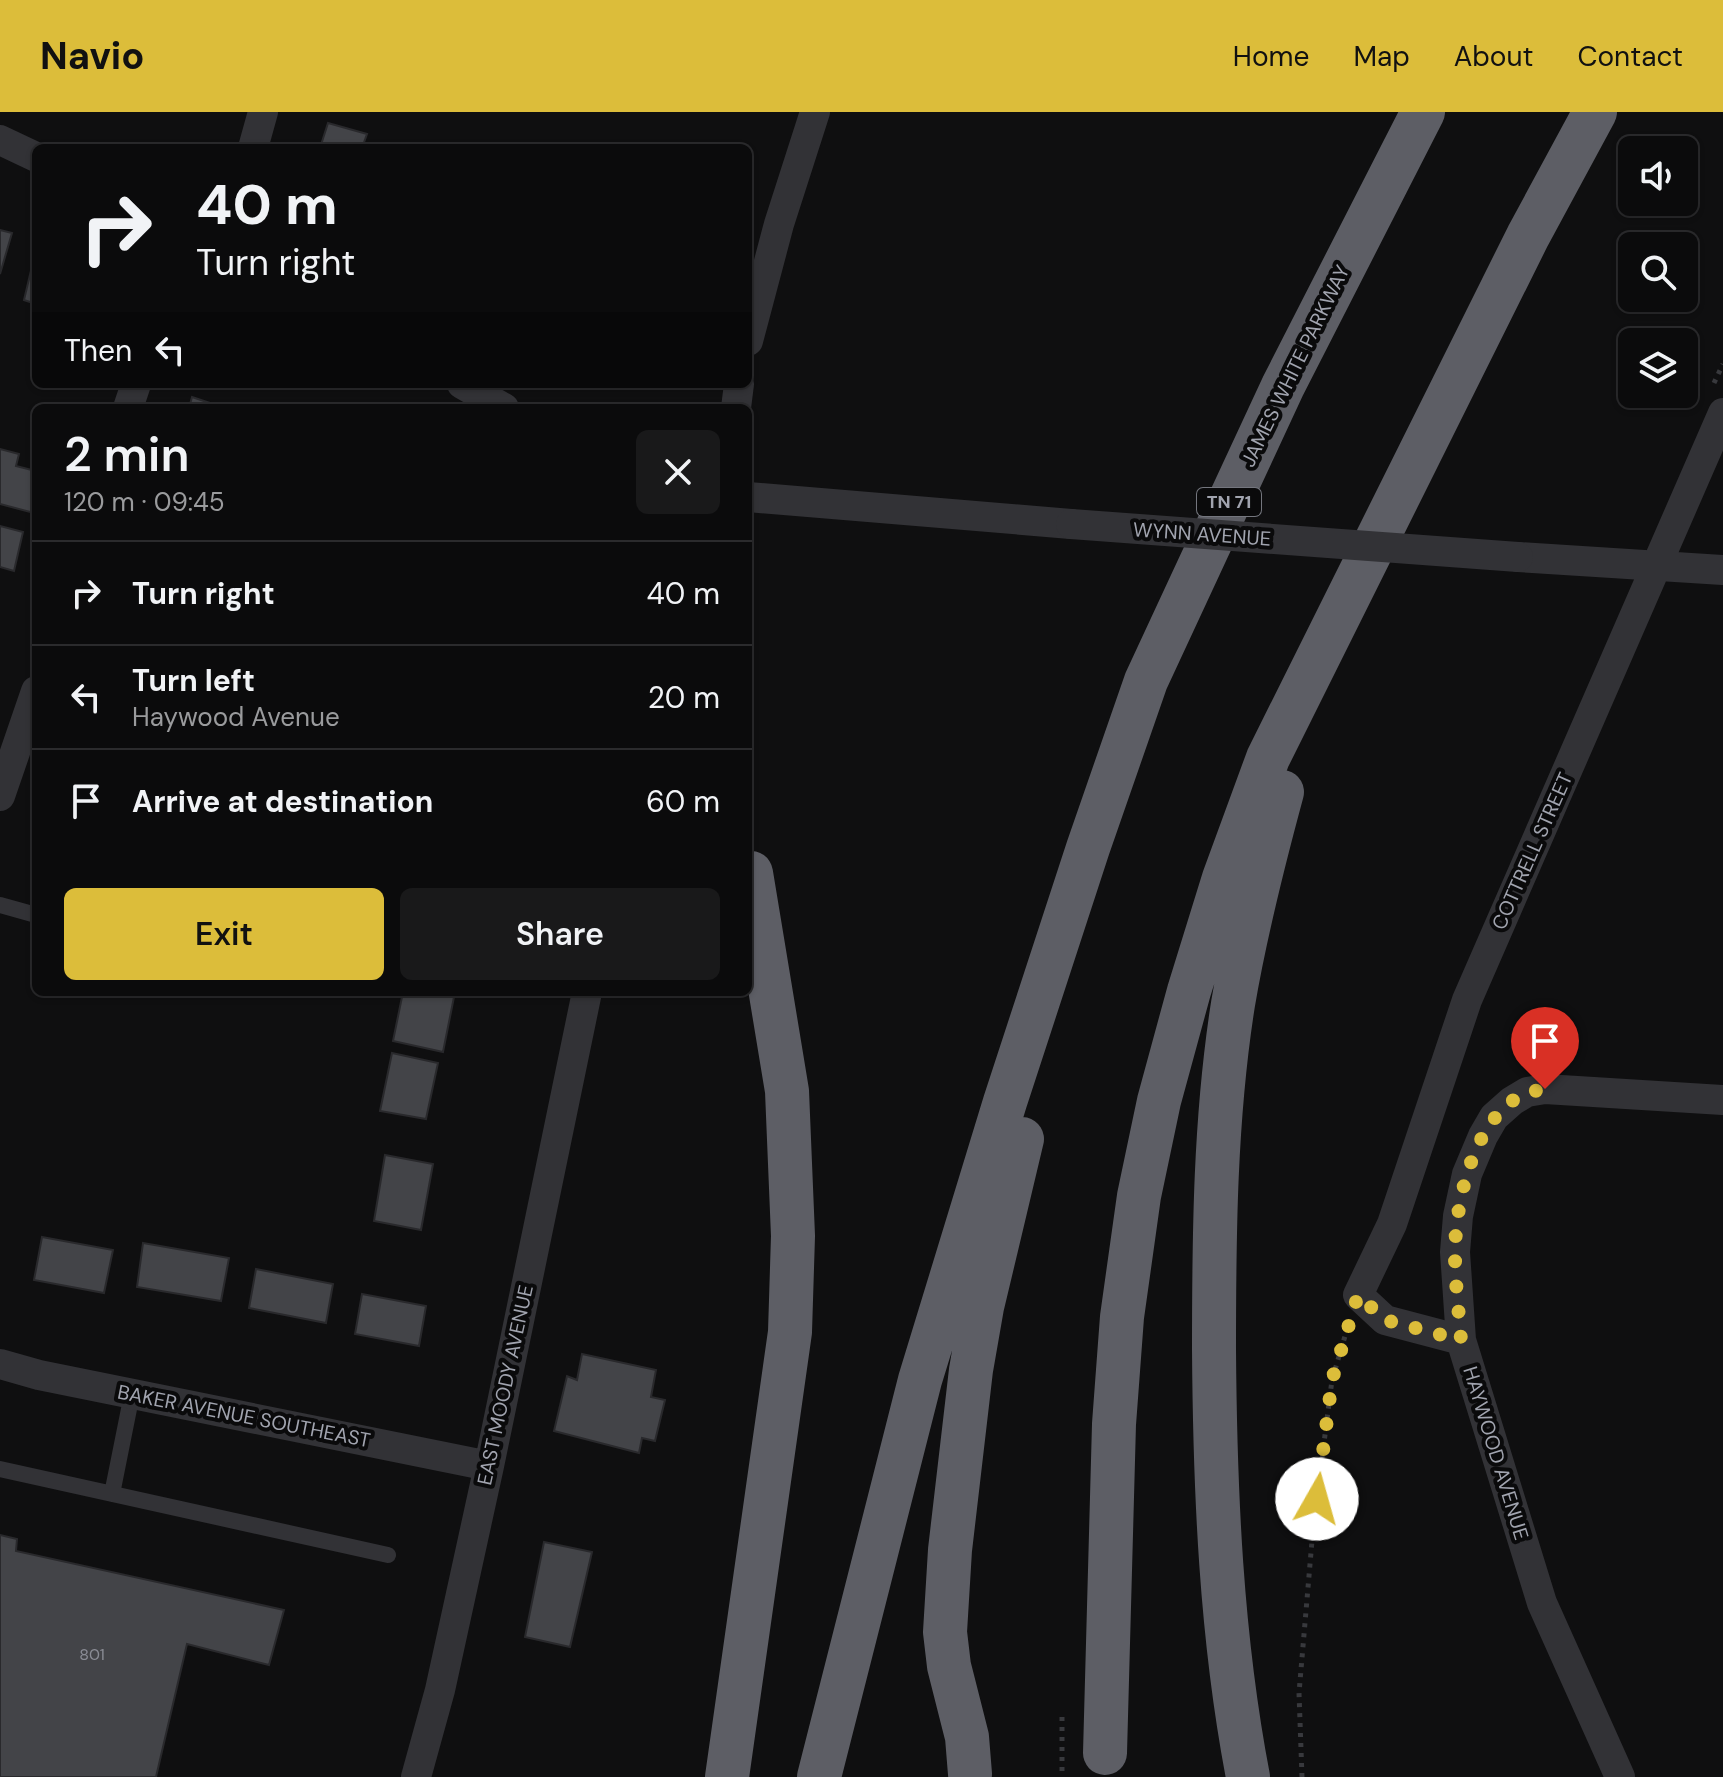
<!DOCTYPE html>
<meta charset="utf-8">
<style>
body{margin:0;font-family:"DM Sans",sans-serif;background:#19191a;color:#f1f3f6;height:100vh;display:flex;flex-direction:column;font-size:30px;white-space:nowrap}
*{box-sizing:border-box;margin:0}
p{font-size:26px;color:#9a9b9d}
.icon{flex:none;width:44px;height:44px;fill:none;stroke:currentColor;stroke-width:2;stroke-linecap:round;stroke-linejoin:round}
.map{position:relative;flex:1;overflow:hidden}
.panel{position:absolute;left:32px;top:292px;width:720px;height:592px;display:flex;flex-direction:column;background:#0b0b0c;border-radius:12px;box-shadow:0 2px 6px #0004,0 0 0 2px #2b2b2d}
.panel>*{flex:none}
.banner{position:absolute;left:32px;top:32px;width:720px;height:244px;border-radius:12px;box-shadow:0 2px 6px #0004,0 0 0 2px #2b2b2d;background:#0b0b0c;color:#f1f3f6;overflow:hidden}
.fabs{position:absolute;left:1618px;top:24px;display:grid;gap:16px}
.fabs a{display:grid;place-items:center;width:80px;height:80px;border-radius:12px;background:#0b0b0c;box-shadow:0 2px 6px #0004,0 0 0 2px #2b2b2d;font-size:40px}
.pin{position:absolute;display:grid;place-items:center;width:68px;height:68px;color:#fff;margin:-82px -34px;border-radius:50% 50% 50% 0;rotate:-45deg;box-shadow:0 0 8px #0007}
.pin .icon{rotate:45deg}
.me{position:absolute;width:88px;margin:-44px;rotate:7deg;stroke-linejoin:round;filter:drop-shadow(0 0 6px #0008)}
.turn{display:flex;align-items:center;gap:28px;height:168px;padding:0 32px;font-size:36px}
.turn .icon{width:104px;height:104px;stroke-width:2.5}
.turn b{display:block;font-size:56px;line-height:68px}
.then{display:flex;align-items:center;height:76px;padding:0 32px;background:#0003;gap:16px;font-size:30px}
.round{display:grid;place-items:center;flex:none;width:84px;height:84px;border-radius:12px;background:#19191a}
.overview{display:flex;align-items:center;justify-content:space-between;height:136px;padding:0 32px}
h1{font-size:48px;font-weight:600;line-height:60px}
.action{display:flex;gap:16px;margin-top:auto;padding:16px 32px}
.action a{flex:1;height:92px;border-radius:12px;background:#dcbd3a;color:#111;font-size:32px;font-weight:600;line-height:92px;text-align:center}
.action a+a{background:#19191a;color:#f1f3f6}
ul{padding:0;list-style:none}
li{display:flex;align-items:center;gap:24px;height:104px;padding:0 32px;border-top:2px solid #2b2b2d}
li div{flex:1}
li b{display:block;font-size:30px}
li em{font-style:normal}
header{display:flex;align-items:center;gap:48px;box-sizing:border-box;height:112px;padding:0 40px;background:#dcbd3a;color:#111}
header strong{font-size:38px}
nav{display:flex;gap:44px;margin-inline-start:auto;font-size:28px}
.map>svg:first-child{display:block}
.building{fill:#434448;stroke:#29292c;stroke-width:2}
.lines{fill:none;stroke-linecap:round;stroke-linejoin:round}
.path{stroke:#38393d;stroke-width:5;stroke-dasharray:4 6;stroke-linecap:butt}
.lane{stroke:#323236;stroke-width:16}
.street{stroke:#323236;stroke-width:30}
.highway{stroke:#5d5e65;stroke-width:44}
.street-bridge{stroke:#323236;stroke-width:30}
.route{stroke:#dcbd3a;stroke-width:14;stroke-dasharray:0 25.2}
.labels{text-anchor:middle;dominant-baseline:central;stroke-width:8;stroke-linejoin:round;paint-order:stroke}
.number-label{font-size:16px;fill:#8a8c95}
.shield{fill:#0a0a0b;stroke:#74767e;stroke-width:2}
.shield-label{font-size:18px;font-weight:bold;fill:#a1a4af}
.street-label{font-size:20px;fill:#a1a4af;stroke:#0a0a0b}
</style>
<header>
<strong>Navio</strong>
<nav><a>Home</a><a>Map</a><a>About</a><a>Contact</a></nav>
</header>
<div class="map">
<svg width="1723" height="1665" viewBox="0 0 1723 1665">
<rect width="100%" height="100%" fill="#0f0f10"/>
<!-- building -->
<path class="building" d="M 328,11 L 367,22 L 362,36 L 320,36 Z
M 0,118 L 12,121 L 0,162 Z
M 33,150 L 36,150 L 36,192 L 24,188 Z
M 192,285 L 225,296 L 189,296 Z
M 0,337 L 19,342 L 16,354 L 36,359 L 34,401 L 0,392 Z
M 0,414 L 23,420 L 14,459 L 0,455 Z
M 403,880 L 455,880 L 443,940 L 393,929 Z
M 392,941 L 438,951 L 426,1007 L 380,999 Z
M 385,1043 L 433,1052 L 421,1118 L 374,1109 Z
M 42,1125 L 113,1138 L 104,1181 L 34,1168 Z
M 143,1131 L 229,1146 L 221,1189 L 137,1175 Z
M 256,1157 L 333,1172 L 326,1211 L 249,1196 Z
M 362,1182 L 426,1194 L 419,1234 L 355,1222 Z
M 582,1242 L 656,1258 L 651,1285 L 665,1288 L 655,1329 L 642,1326 L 639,1341 L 554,1319 L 567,1264 L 577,1268 Z
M 0,1423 L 17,1427 L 16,1439 L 284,1498 L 269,1553 L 187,1532 L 156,1665 L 0,1665 Z
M 544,1430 L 592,1440 L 570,1535 L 525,1525 Z"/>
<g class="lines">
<!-- path -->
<path class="path" d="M 1714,271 L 1723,252
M 1062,1605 L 1062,1665
M 1302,1665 L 1299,1581 L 1313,1417 L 1332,1268 L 1348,1214"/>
<!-- lane -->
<path class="lane" d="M 0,793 L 36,803
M 0,1357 L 388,1443
M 112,1382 L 132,1282"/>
<!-- street -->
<path class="street" d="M 0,28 L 36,45
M 253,36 L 263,0
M 748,229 L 779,112 L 815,0
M 462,272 L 504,296
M 128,296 L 136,272
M 736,296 L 739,272
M 748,385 L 1071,412
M 1518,445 L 1723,458
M 0,684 L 36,579
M 1461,1228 L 1385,1208 L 1358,1183 L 1392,1112 L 1467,888 L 1723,301
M 0,1252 L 39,1263 L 489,1354
M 416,1665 L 440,1578 L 489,1354 L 587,880
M 1620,1665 L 1542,1491 L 1461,1228 L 1455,1140 L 1458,1104 L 1467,1062 L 1483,1024 L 1494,1005 L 1512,989 L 1527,980 L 1545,977 L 1723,988"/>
<!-- highway -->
<path class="highway" d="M 1105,1641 L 1114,1312 L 1122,1205 L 1139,1084 L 1159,989 L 1189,879 L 1224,766 L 1268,646 L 1528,124 L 1595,0
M 970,1662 L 967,1625 L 949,1554 L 945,1520 L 950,1438 L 971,1258 L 982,1195 L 1022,1027
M 727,1665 L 790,1220 L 793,1124 L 787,979 L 751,761
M 819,1665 L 920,1268 L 1005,990 L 1088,736 L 1146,569 L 1283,274 L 1423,0
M 1248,1665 C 1221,1524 1215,1380 1214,1237 C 1214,1122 1215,1006 1233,892 C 1245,821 1263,750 1282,680"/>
<!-- street-bridge -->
<path class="street-bridge" d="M 1071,412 L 1518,445"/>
</g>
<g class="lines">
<!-- route -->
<path class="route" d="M 1317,1387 L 1332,1268 L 1358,1183 L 1385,1208 L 1461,1228 C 1459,1200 1455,1171 1455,1142 C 1455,1094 1471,1020 1511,990 C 1521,982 1532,979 1545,977"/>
</g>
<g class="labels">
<!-- number labels -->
<g class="number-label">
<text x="92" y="1542">801</text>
</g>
<!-- shield labels -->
<rect class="shield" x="1197" y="376" width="64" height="28" rx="6"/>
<g class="shield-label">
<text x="1229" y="390">TN 71</text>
</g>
<!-- street labels -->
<g class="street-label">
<text transform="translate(1295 254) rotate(-64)">JAMES WHITE PARKWAY</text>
<text transform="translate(1202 422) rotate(4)">WYNN AVENUE</text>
<text transform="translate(1532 739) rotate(-66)">COTTRELL STREET</text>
<text transform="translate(505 1273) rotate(-78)">EAST MOODY AVENUE</text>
<text transform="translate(244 1304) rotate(11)">BAKER AVENUE SOUTHEAST</text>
<text transform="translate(1496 1341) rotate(73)">HAYWOOD AVENUE</text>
</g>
</g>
</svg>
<div class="fabs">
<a><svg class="icon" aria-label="sound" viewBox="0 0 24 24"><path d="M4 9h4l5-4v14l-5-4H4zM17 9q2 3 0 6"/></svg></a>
<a><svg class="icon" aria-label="search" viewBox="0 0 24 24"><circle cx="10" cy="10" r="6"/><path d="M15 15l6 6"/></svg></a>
<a><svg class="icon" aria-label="layers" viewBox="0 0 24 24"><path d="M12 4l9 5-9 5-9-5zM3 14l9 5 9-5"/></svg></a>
</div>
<div class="pin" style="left:1545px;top:977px;background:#d93025"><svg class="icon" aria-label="arrive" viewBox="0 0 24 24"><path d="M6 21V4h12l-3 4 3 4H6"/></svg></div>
<svg class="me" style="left:1317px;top:1387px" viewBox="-20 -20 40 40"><circle r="19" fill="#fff"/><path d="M0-13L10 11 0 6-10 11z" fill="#dcbd3a"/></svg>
<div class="banner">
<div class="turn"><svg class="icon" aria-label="right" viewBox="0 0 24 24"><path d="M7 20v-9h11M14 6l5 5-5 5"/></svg><div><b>40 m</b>Turn right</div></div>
<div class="then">Then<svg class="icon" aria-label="left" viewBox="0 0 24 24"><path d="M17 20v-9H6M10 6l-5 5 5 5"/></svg></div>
</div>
<section class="panel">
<div class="overview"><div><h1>2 min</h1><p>120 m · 09:45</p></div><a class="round"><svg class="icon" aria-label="close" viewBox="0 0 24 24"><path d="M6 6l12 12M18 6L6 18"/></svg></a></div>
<ul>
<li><svg class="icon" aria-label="right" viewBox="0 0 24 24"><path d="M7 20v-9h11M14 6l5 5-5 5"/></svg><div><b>Turn right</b></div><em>40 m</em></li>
<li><svg class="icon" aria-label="left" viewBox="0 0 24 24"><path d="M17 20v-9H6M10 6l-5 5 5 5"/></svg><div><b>Turn left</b><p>Haywood Avenue</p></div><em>20 m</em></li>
<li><svg class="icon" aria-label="arrive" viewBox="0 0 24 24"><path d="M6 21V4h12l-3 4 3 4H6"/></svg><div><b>Arrive at destination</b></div><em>60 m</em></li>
</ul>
<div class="action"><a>Exit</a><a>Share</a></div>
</section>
</div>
